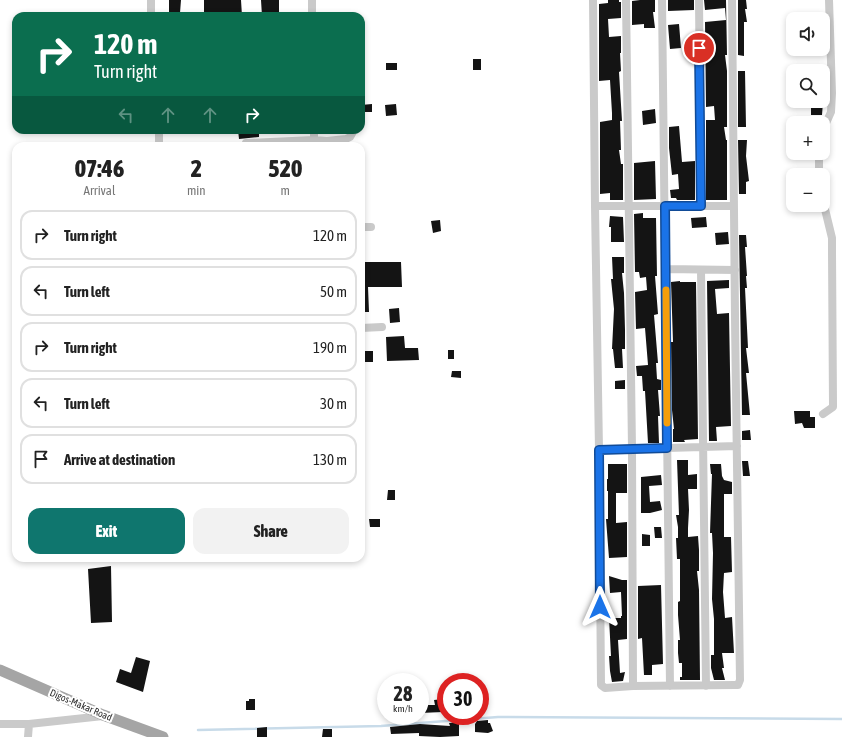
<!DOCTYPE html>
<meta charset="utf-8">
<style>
body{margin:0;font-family:"Asap Condensed",sans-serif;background:#f2f2f2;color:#222;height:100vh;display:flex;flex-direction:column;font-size:15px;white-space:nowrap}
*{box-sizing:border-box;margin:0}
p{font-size:13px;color:#767676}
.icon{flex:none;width:22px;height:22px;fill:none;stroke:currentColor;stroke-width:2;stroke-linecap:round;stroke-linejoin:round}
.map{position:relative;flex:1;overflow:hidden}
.sheet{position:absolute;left:12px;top:142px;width:353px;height:420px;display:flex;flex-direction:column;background:#fff;border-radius:12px;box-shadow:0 2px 6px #0003}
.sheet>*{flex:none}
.hud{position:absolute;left:12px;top:12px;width:353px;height:122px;border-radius:12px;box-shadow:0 2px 6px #0003;background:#0b6e4f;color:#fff;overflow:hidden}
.fabs{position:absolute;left:786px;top:12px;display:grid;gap:8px}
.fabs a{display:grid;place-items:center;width:44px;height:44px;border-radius:8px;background:#fff;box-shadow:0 2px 6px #0003;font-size:20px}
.speed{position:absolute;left:377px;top:673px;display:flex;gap:8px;font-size:20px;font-weight:700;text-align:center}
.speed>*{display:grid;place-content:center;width:52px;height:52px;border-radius:50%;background:#fff;box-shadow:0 2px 6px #0003;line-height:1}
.speed small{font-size:10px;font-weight:400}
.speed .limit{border:6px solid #d22;background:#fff;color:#111}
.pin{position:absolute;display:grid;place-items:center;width:34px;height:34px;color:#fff;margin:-17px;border:2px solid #fff;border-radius:50%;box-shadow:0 1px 4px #0007}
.me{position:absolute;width:44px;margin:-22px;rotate:0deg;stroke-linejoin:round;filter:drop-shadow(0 0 3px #0008)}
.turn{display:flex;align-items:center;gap:14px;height:84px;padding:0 16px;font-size:18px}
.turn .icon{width:52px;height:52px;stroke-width:2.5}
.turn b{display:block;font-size:28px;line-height:34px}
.lanes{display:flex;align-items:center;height:38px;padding:0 16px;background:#0003;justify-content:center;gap:20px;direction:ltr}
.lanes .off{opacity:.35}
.eta{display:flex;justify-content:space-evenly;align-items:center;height:68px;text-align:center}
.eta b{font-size:24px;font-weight:800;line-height:28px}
.action{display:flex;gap:8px;margin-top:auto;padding:8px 16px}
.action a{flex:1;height:46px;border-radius:12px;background:#0f766e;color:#fff;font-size:16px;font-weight:800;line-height:46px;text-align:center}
.action a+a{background:#f2f2f2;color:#222}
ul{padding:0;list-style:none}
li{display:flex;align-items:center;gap:12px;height:50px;margin:0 8px 6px;padding:0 8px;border:2px solid #e0e0e0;border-radius:12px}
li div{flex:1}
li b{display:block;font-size:15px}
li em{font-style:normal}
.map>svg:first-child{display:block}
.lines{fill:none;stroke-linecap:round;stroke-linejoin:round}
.stream{stroke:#c8dbe9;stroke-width:2.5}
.building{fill:#141414}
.minor{stroke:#cacaca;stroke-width:8}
.major{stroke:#a5a5a5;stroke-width:11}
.route-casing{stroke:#114b97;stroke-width:10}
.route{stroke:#1a73e8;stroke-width:7}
.slow{stroke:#f59e0b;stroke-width:7}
.labels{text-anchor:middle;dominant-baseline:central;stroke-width:4;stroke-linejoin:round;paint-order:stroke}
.street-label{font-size:10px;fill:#2d2d2d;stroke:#fff}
</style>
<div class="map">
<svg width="842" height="737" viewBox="0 0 842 737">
<rect width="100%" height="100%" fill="#fff"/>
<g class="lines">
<!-- stream -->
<path class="stream" d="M 198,730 L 381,726 L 498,717 L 842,719"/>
</g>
<!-- building -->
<path class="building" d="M 169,0 L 181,0 L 180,13 L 169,13 Z
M 204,0 L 241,0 L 242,16 L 228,16 L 228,14 L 204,13 Z
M 261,0 L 279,0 L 279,16 L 262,16 Z
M 608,0 L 619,0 L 619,2 L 621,2 L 621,18 L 608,19 L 609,37 L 621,36 L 621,53 L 620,53 L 621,71 L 619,72 L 622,121 L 620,121 L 621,150 L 619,150 L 621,164 L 623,164 L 623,200 L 610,200 L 610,193 L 600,194 L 600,122 L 612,120 L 612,113 L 610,80 L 599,81 L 599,4 L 608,3 Z
M 640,0 L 655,0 L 655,12 L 653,12 L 655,28 L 644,28 L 644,24 L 632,25 L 632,1 Z
M 668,0 L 694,0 L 694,10 L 668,11 Z
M 704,0 L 726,0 L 727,55 L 725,55 L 727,71 L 727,127 L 724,127 L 726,140 L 727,140 L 727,200 L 706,200 L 706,120 L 715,120 L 714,106 L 706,107 L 705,22 L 726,20 L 725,8 L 705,10 Z
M 738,0 L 746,0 L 747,9 L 745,9 L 747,22 L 744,22 L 744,56 L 738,55 Z
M 679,24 L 681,48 L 670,49 L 668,25 Z
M 473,59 L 481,59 L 481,70 L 473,70 Z
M 386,63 L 397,63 L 397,70 L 386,70 Z
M 738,71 L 745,71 L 746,127 L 738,127 Z
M 823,102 L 822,115 L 811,115 L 811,103 Z
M 372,104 L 372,112 L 361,112 L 361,105 Z
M 396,104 L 397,115 L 386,116 L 385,105 Z
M 655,109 L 656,123 L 643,125 L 642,111 Z
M 679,126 L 682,162 L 695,161 L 695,200 L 677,200 L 676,198 L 671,198 L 670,190 L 679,189 L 678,174 L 672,175 L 669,148 L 669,127 Z
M 238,130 L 259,130 L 259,137 L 239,139 Z
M 738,140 L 747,140 L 746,156 L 749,181 L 746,182 L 746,194 L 739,194 Z
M 655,161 L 656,199 L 634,200 L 634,163 Z
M 643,213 L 643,218 L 656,218 L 657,276 L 655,276 L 658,314 L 654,315 L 658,363 L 656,363 L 657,379 L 661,380 L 661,390 L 658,390 L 660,416 L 658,416 L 659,443 L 648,443 L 645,391 L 643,391 L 642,376 L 637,376 L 636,366 L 648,365 L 645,328 L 636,329 L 635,292 L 647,290 L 646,277 L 640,278 L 639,272 L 635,272 L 634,214 Z
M 610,216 L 623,217 L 624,242 L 611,242 L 611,227 L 609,227 Z
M 706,217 L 707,227 L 692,228 L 691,218 Z
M 440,220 L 441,231 L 433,233 L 431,221 Z
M 728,232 L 729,244 L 716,245 L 715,233 Z
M 739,235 L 746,235 L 747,247 L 745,247 L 747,276 L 746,276 L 747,288 L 745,288 L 748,348 L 746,348 L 749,373 L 746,373 L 750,415 L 742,415 Z
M 612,257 L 624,257 L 624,273 L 622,273 L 624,293 L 625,330 L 625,349 L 622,349 L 623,368 L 615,368 L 613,349 L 612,349 L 614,309 L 611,279 L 613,279 Z
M 364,262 L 401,262 L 402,287 L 368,287 L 369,312 L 361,312 L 361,265 L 364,265 Z
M 729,280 L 729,288 L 715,289 L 717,314 L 729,313 L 731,426 L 716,427 L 717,441 L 709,441 L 707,281 Z
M 680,281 L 680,282 L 696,282 L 698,439 L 684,440 L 685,442 L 673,442 L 673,429 L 674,429 L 672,410 L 671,342 L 673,342 L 671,282 Z
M 399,308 L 400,322 L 390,323 L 389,309 Z
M 404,336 L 405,348 L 418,348 L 419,360 L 387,361 L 386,337 Z
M 448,350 L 454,350 L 454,359 L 448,359 Z
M 361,351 L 373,351 L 373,362 L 361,362 Z
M 452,371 L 461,371 L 461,378 L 451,377 Z
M 625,380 L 625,389 L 615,389 L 615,381 Z
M 794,411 L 810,411 L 810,417 L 815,417 L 815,428 L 804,428 L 802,423 L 795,424 Z
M 750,430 L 751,440 L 742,440 L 742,431 Z
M 677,460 L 688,460 L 688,475 L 697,474 L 697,489 L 688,489 L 689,510 L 688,528 L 688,537 L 698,536 L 699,550 L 699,571 L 697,571 L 699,590 L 700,680 L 680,680 L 680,677 L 682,677 L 682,663 L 679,663 L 678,653 L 678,640 L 680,640 L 678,615 L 678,602 L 680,601 L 680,559 L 677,559 L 676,538 L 678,538 L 678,527 L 676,515 L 679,515 Z
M 742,461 L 748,461 L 750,476 L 743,476 Z
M 608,464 L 627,464 L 627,493 L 616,493 L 616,523 L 627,522 L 627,557 L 609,558 L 606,519 L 608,519 L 608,491 L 607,491 L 607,479 L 608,479 Z
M 710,464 L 721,464 L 722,476 L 724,480 L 732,482 L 732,494 L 724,494 L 724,537 L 731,537 L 732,572 L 724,573 L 723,592 L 725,618 L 732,617 L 734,653 L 722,653 L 724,668 L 722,668 L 725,680 L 714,680 L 711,668 L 711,655 L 714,655 L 714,619 L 712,599 L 713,553 L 712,533 L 710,533 L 712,474 L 711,474 Z
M 661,475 L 662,485 L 649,486 L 650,502 L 660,501 L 662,510 L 650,513 L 641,513 L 641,477 Z
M 388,490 L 395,490 L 395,500 L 387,500 Z
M 369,519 L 380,519 L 380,527 L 370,527 Z
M 654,527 L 661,527 L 662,538 L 655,538 Z
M 642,534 L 650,535 L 650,546 L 642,546 Z
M 111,566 L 112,622 L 91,623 L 88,569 Z
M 609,576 L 622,580 L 627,580 L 627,639 L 618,640 L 620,673 L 625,672 L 623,681 L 612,682 L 610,671 L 609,656 L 611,656 L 609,618 L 621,618 L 621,616 L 622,616 L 621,592 L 610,593 Z
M 661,585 L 663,664 L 652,665 L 652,675 L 644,675 L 642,638 L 638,639 L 638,586 Z
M 136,657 L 150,661 L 143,692 L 116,682 L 120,669 L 131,673 Z
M 249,699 L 255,699 L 255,710 L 246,710 L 246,701 L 249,701 Z
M 443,699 L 443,712 L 420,713 L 420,705 L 435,705 L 434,700 Z
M 488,720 L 488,723 L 490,723 L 493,731 L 488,733 L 475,732 L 475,724 L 477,721 Z
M 459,722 L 459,736 L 440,737 L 419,736 L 419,733 L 391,734 L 390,727 L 420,724 L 450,726 L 449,723 Z
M 267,727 L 267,737 L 257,737 L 257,728 Z
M 323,729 L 332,729 L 332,737 L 322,737 Z"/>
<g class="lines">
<!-- minor -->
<path class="minor" d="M 151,0 L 151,16
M 312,0 L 312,16
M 593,0 L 595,206
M 626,0 L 632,449 L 737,446
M 662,0 L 670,686
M 699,0 L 701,206
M 314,130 L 314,146
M 823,130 L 831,112 L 832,93 L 829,0
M 246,143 L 314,140 L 327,141 L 346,139 L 350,137 L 354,130
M 159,146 L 159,130
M 819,153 L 819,175
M 823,201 L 832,238 L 832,252 L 833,405 L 833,407 L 823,414
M 361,227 L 371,227
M 666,269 L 735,270
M 701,270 L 706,686
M 361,328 L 382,327
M 599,450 L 595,206 L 733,206
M 633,686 L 632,449 L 599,450 L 601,685 L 605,688 L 633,686 L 735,685 L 738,685 L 740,680 C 737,453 733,227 732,0
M 0,724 L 29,724 L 103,716
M 28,737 L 29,724"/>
<!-- major -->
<path class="major" d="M 0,670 L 103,715 L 163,737"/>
</g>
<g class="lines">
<defs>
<path id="route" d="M 600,607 L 599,450 L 667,448 L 665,206 L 701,206 L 699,48"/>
</defs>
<!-- route casing -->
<use href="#route" class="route-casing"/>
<!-- route -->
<use href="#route" class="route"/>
<!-- slow -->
<path class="slow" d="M 666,290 L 667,423"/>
</g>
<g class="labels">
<!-- street labels -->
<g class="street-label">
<text transform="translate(81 705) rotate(23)">Digos-Makar Road</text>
</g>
</g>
</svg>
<div class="fabs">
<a><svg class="icon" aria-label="sound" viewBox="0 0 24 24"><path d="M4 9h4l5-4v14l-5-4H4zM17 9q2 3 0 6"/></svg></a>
<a><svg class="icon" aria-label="search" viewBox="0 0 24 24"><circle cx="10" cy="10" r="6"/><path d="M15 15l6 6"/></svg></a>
<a>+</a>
<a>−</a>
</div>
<div class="speed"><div>28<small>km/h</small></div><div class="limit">30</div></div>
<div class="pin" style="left:699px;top:48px;background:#d93025"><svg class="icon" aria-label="arrive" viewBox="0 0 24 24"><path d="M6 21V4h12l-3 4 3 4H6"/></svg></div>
<svg class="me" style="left:600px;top:607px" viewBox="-20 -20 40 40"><path d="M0-17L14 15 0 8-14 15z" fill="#1a73e8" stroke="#fff" stroke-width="4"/></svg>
<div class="hud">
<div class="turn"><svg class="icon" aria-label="right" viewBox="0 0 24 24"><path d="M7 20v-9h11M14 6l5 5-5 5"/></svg><div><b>120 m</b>Turn right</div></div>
<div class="lanes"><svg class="icon off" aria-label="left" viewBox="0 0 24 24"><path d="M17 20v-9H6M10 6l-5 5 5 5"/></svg><svg class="icon off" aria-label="ahead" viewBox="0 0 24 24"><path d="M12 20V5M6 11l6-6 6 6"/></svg><svg class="icon off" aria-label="ahead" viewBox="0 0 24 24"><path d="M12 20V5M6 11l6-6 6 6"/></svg><svg class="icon" aria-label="right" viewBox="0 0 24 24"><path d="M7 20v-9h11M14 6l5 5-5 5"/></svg></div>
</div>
<section class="sheet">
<div class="eta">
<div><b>07:46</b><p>Arrival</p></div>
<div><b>2</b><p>min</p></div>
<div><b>520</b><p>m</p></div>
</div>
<ul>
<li><svg class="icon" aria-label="right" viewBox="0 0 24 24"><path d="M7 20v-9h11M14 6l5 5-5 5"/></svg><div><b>Turn right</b></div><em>120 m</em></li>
<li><svg class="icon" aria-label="left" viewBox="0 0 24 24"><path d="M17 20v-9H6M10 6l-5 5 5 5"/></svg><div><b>Turn left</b></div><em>50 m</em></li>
<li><svg class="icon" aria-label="right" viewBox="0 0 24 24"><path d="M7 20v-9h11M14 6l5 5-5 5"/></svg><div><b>Turn right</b></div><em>190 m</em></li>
<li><svg class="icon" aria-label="left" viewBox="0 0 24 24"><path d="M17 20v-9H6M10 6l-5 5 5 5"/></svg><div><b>Turn left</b></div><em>30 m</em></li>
<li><svg class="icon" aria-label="arrive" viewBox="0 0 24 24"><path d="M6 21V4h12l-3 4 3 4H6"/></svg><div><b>Arrive at destination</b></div><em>130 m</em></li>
</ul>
<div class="action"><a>Exit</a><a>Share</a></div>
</section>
</div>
